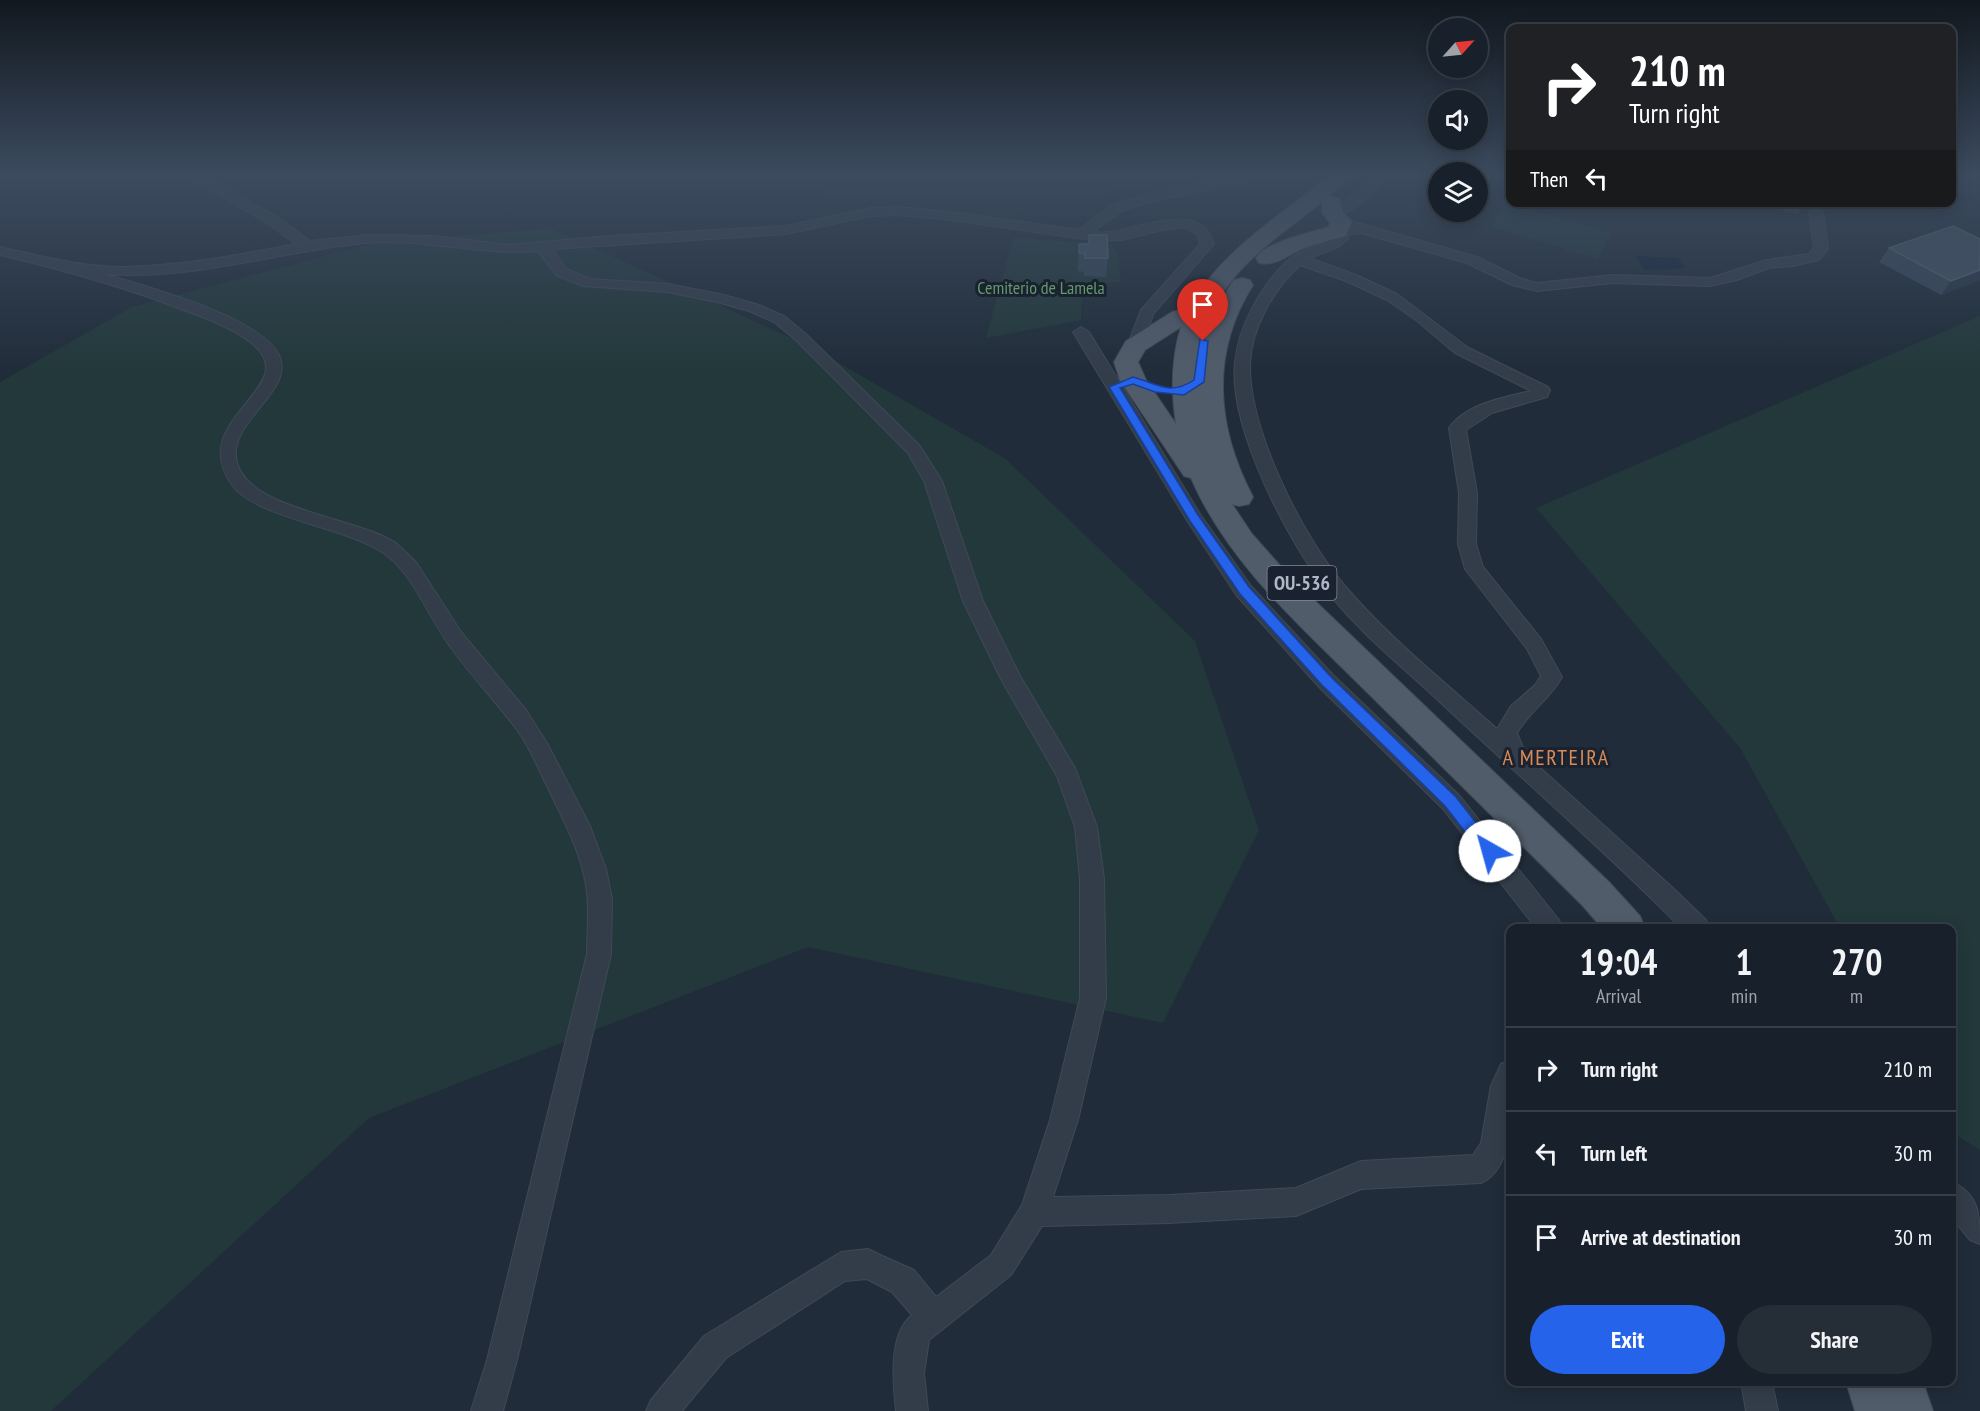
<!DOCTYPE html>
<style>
body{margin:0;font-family:"PT Sans Narrow",sans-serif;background:#252e37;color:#f1f3f6;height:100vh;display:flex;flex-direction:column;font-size:22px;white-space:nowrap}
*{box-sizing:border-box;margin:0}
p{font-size:20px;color:#9fa3a9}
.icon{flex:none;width:33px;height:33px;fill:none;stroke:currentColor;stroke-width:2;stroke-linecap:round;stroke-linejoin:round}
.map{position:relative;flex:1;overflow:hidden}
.details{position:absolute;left:1506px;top:924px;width:450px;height:462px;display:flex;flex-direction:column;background:#18212b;border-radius:12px;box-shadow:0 3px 15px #0003,0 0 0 2px #363e47}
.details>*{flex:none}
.hud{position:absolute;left:1506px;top:24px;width:450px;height:183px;border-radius:12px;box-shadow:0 3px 15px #0003,0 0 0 2px #363e47;background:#202124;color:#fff;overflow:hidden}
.needle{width:39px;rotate:63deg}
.buttons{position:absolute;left:1428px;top:18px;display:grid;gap:12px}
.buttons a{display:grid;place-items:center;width:60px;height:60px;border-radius:50%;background:#18212b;box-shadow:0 3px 15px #0003,0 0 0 2px #363e47;font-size:30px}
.pin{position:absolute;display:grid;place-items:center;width:51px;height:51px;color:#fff;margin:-62px -26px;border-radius:50% 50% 50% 0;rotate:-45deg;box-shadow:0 0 6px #0007}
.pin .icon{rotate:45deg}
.me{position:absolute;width:66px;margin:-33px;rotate:322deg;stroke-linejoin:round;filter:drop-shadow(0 0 4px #0008)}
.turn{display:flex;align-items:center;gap:21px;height:126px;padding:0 24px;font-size:27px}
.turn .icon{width:78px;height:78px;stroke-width:2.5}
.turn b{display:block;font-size:42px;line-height:51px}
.then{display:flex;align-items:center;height:57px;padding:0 24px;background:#0003;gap:12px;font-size:22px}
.eta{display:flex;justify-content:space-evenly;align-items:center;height:102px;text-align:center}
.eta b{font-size:36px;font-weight:800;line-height:42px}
.button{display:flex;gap:12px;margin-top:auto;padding:12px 24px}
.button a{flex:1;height:69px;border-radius:36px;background:#2563eb;color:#fff;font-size:24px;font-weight:800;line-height:69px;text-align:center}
.button a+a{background:#252e37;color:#f1f3f6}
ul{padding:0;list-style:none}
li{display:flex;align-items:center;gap:18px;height:84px;padding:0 24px;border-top:2px solid #363e47}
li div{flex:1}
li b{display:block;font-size:22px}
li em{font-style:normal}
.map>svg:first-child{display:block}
.green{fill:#22383a}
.water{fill:#132337}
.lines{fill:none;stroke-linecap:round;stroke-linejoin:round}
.street-casing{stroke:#404956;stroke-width:2}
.primary-casing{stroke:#404956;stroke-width:2}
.street{fill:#333d4a;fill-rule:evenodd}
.primary{fill:#515c6a;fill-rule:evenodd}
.wall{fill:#374656}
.shaded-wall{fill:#283646}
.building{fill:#445262;stroke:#546272;stroke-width:1.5}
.route{fill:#2563eb;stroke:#184099;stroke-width:1.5}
.labels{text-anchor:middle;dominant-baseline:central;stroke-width:6;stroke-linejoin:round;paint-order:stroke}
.far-park-label{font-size:18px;fill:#64986e;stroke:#19222e}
.shield{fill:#19222e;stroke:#818b98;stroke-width:1.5}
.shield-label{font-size:20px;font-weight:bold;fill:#aeb8c6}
.neighbourhood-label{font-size:22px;letter-spacing:1.5px;fill:#d88b57;stroke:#19222e}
</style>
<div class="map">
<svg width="1980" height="1411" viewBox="0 0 1980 1411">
<rect width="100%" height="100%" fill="#202c39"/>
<!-- green -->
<path class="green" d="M 838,175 L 1130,175 L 1106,195 L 823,198 Z
M 1952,175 L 1980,175 L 1980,204 L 1973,197 L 1952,188 Z
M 1509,203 L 1611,233 L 1598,259 L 1491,227 Z
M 550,228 L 811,347 L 1006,459 L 1195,641 L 1259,830 L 1163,1023 L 808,947 L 369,1118 L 51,1411 L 0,1411 L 0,382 L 132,307 L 371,244 Z
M 1013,238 L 1112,244 L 1118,256 L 1121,282 L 1081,284 L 1081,320 L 986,338 Z
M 1980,316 L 1980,1150 L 1956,1135 L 1952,1127 L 1952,928 L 1840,928 L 1740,748 L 1536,508 Z"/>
<!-- water -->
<path class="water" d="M 1635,256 L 1678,258 L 1685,268 L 1644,270 Z"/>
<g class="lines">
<defs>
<path id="street" d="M 186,175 L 201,175 L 277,217 L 310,241 L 369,235 L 434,236 L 510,245 L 596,237 L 786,226 L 870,208 L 896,207 L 944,211 L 1079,230 L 1110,206 L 1130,199 L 1235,175 L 1258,175 L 1257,178 L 1139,205 L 1120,212 L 1093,232 C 1130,237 1199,194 1214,244 L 1153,314 L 1143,346 L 1135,351 L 1127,346 L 1141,310 L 1200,244 L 1197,234 L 1184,227 L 1158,231 L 1121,240 L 1098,241 L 944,219 L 896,215 L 870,216 L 786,234 L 552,249 L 566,269 L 590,279 L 668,284 L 724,295 L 759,305 L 784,316 L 807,335 L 920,446 L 942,481 L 983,601 L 1020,676 L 1075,768 L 1097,827 L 1104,879 L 1106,998 L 1078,1120 L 1053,1197 L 1169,1195 L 1296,1188 L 1361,1161 L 1473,1155 L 1481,1143 L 1491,1086 L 1501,1064 L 1510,1060 C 1514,1092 1517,1168 1481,1183 L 1361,1189 L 1296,1216 L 1169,1223 L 1042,1226 L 1011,1275 L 929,1340 L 924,1373 L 928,1411 L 896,1411 C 893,1383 888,1334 912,1315 L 892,1292 L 867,1279 L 845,1281 L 726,1358 L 682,1411 L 646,1411 L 651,1400 L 704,1336 L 841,1252 L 868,1249 L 878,1254 L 914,1270 L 936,1297 L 991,1255 L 1022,1205 L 1050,1120 L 1080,998 L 1080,879 L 1075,827 L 1057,776 L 1001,679 L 963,601 L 924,481 L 908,453 L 797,341 L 774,322 L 749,311 L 717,302 L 668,292 L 583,286 L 556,275 L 538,251 C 481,256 424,238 366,243 C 280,251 191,281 105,274 C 145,286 261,317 279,355 C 299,396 204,431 247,480 C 271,507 346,520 381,535 L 396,543 L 416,562 L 461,632 L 526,710 L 547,743 L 590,826 L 606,869 L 612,899 L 611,954 L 517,1360 L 503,1411 L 471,1411 L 487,1360 L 587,954 C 587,931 590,908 586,885 C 580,849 562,818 547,786 C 538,768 531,750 520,734 C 497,702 469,674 447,642 C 426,612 413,573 382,552 C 344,527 256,518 232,485 C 185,420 301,388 255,346 C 237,330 211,320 189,312 C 127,288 64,270 0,255 L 0,247 C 41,256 84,268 127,267 C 184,265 240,255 296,244 L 267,223 Z
M 1376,175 L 1389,175 C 1379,189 1347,220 1328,216 L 1326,213 L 1328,210 L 1356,194 Z
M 1816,208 L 1823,212 L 1828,249 L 1819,260 L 1793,266 L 1769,268 L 1737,280 L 1710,286 L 1613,283 L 1537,291 L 1512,285 L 1467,263 L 1361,233 L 1347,234 L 1349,238 L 1338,247 L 1309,258 L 1356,275 L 1397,294 L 1467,347 L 1548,387 L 1550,390 L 1547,397 L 1492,413 L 1466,430 L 1477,493 L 1476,544 L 1483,567 L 1541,639 L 1562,677 C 1550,699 1529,712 1517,733 L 1526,755 L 1674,889 L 1706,920 L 1709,928 L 1681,928 C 1604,850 1521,778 1441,703 C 1404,668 1362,635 1330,595 C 1289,544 1228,428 1235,362 C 1239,325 1260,288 1286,262 C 1300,249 1319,247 1335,237 L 1331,231 L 1333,228 L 1341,227 L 1334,222 L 1341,218 L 1477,257 L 1522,279 L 1537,283 L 1613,275 L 1710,278 L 1767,260 L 1809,254 L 1814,248 L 1809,212 ZM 1300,265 L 1346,281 L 1387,300 L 1416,320 L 1455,353 L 1531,391 C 1505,397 1465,404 1449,428 L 1459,493 L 1458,544 L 1465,569 L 1527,649 L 1541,676 L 1535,685 L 1511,706 L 1497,729 C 1446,683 1390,639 1345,586 C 1302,536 1249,430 1250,364 C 1251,328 1274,289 1300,265 Z
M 1081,327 L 1089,332 L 1200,514 L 1251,586 L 1333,675 L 1459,795 L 1559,920 L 1562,928 L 1536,928 L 1443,809 L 1319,687 L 1237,596 L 1188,522 L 1073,332 Z
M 1952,1182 C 1980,1195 1980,1216 1980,1244 L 1970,1240 L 1952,1218 Z
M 1741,1382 L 1772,1382 L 1778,1411 L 1746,1411 Z"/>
<path id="primary" d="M 1330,175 L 1352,175 L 1329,196 L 1339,198 L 1343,212 L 1352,222 L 1346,236 C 1332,240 1317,243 1304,248 C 1288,254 1276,267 1259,263 L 1256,258 C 1268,241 1309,233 1329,227 L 1330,223 L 1322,213 L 1322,202 C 1251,258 1199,287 1198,386 C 1201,343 1210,315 1234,280 L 1242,278 L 1250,280 L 1253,285 C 1210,353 1216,427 1253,497 L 1249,504 L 1239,506 L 1232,504 L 1252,534 L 1291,578 L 1609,882 L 1640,916 L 1645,928 L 1602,928 L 1583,906 C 1512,835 1440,765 1369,694 C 1304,629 1228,564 1191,478 L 1184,476 L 1120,380 L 1114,362 L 1126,341 L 1172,312 L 1180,310 L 1187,312 C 1219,251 1279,217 1330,175 ZM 1181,327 C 1171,359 1171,391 1176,424 L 1146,380 L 1138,362 L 1145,350 Z
M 1846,1382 L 1923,1382 L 1933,1411 L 1855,1411 Z"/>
</defs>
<!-- street casing -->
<use href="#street" class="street-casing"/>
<!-- primary casing -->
<use href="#primary" class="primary-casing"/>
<!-- street -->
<use href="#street" class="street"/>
<!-- primary -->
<use href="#primary" class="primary"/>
</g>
<!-- wall -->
<path class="wall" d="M 1742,202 L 1806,202 L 1798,214 Z
M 1089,235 L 1108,258 L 1106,277 L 1084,276 L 1084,272 L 1078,271 L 1079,244 L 1088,244 Z
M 1980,239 L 1980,280 L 1941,295 L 1879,262 L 1889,248 Z"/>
<!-- shaded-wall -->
<path class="shaded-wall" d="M 1980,270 L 1980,280 L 1941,295 L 1951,281 Z"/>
<!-- building -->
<path class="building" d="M 1953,226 L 1980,239 L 1980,270 L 1951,281 L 1889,248 Z
M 1089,235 L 1107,235 L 1108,258 L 1085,258 L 1085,253 L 1079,253 L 1079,244 L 1089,244 Z"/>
<!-- sky -->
<linearGradient id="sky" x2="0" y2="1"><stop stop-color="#12181f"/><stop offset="0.47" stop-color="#3c4b5f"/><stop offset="1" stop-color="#3c4b5f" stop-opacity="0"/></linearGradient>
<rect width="1980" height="373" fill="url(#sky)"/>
<!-- route -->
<path class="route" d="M 1200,339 L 1208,341 L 1204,382 L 1184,395 L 1155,392 L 1133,384 L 1120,388 L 1198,515 L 1249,587 L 1331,677 L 1456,797 L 1495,847 L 1497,851 L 1495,856 L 1490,858 L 1484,856 L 1445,806 L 1321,684 L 1240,594 L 1190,521 L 1109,387 L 1133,377 C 1158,384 1170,396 1194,380 Z"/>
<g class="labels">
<!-- far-park labels -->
<g class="far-park-label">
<text x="1041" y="287">Cemiterio de Lamela</text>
</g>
<!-- shield labels -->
<rect class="shield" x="1267.5" y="566" width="69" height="34" rx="4.5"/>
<g class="shield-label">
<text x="1302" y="583">OU-536</text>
</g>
<!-- neighbourhood labels -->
<g class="neighbourhood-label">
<text x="1556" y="757">A MERTEIRA</text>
</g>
</g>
</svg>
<div class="buttons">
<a><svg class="needle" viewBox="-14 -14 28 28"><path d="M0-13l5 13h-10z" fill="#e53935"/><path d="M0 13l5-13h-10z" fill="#9fa3a9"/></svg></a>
<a><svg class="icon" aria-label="sound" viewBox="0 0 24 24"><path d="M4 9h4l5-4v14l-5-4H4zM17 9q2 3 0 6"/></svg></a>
<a><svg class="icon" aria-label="layers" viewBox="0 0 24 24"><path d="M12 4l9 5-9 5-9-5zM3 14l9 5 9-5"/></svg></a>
</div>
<div class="pin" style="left:1203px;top:341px;background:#d93025"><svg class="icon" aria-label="arrive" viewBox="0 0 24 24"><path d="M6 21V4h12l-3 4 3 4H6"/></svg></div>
<svg class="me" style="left:1490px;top:851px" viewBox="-20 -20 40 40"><circle r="19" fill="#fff"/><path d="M0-13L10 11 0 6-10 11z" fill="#2563eb"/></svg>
<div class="hud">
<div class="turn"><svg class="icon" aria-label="right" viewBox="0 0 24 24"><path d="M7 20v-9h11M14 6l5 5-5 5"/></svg><div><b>210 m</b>Turn right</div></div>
<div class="then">Then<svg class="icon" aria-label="left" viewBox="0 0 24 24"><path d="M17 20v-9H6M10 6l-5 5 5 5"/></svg></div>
</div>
<section class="details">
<div class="eta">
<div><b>19:04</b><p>Arrival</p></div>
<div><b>1</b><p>min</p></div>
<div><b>270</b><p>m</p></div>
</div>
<ul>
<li><svg class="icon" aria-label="right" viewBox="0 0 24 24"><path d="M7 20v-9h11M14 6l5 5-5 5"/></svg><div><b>Turn right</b></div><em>210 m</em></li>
<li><svg class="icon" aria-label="left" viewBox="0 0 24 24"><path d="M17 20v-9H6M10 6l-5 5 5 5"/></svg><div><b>Turn left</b></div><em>30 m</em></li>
<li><svg class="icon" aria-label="arrive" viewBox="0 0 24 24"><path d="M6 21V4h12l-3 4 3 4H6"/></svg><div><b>Arrive at destination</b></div><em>30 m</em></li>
</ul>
<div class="button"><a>Exit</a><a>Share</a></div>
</section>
</div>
